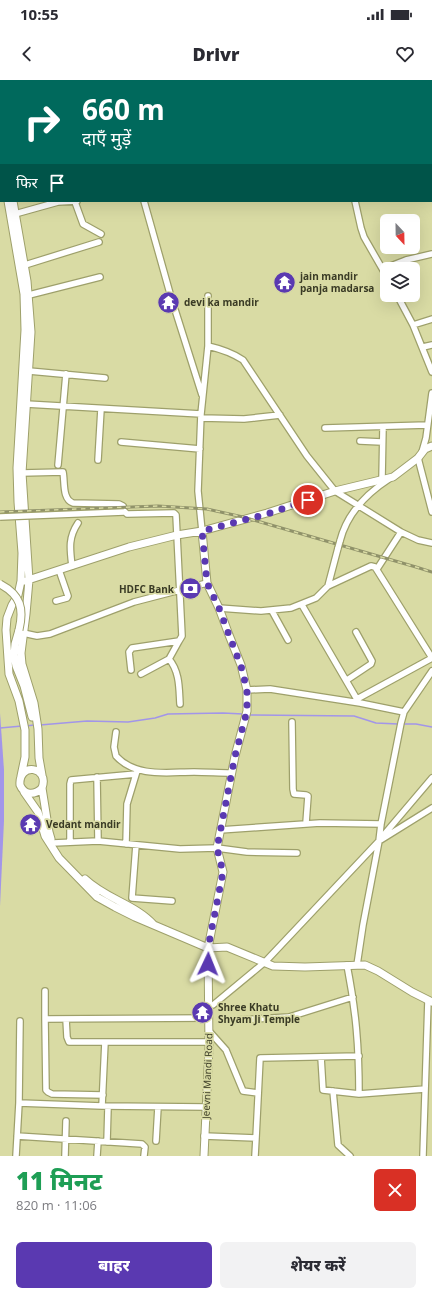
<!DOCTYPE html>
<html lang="hi">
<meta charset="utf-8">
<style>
body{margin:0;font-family:"Open Sans","Noto Sans Devanagari",sans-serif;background:#f2f2f3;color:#2b2b33;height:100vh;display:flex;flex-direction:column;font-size:15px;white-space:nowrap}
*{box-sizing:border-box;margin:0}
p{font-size:13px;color:#7c7c81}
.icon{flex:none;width:22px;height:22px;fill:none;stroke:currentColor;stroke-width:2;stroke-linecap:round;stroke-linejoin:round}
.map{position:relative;height:1076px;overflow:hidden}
.sheet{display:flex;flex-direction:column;background:#fff;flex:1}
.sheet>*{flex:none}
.hud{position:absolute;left:0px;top:0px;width:432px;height:122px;box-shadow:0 4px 16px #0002;background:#00695c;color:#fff;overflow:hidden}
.needle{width:26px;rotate:158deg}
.buttons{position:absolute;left:380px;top:134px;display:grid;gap:8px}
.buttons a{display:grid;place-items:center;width:40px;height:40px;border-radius:6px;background:#fff;box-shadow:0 4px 16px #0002;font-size:20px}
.pin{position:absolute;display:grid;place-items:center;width:34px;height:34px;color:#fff;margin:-17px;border:2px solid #fff;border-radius:50%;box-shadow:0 1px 4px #0007}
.me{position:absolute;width:44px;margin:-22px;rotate:2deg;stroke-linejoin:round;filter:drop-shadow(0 0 3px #0008)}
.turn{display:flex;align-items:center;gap:14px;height:84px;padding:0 16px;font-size:18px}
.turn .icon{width:52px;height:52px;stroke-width:2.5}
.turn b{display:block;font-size:28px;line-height:34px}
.then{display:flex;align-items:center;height:38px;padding:0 16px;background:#0003;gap:8px;font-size:15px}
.round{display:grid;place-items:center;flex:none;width:42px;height:42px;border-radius:6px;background:#f2f2f3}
.summary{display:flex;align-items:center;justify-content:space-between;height:68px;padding:0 16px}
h1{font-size:24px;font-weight:800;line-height:30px;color:#1e9e55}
.cta{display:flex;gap:8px;margin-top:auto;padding:8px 16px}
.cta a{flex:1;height:46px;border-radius:6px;background:#5a39b1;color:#fff;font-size:16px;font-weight:800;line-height:46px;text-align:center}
.cta a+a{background:#f2f2f3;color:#2b2b33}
.status{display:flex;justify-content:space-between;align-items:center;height:28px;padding:0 20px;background:#fff;direction:ltr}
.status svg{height:11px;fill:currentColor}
header{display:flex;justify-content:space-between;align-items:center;height:52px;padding:0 16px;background:#fff;font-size:18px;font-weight:800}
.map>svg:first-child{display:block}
.water{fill:#a295e9}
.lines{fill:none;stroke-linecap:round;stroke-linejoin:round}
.stream{stroke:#a295e9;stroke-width:1.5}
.minor-casing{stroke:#9ea06b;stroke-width:8}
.major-casing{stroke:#9ea06b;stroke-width:9}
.minor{stroke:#fff;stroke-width:5.5}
.major{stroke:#fff;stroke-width:7}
.rail-casing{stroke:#90926a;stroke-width:3}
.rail{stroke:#d9dba4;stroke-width:1.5;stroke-dasharray:4.5;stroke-linecap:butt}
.minor-bridge-casing{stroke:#9ea06b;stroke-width:8;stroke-linecap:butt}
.major-bridge-casing{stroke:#9ea06b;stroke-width:9;stroke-linecap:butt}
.minor-bridge{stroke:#fff;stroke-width:5.5}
.major-bridge{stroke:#fff;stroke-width:7}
.route{stroke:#5a39b1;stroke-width:7;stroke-dasharray:0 12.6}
.labels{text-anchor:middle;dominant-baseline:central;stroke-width:3.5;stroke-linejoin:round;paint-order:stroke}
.poi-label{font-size:10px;font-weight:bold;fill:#3a3b25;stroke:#d9dba4;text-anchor:start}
.street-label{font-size:10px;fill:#3a3b25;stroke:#d9dba4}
</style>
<div class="status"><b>10:55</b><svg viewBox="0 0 49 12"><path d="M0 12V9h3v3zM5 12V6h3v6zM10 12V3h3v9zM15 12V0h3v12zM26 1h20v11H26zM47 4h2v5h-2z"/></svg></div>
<header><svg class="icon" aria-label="back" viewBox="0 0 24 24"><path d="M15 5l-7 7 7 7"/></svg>Drivr<svg class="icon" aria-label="heart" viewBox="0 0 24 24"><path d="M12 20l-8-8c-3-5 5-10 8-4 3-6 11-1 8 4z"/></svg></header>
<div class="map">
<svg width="432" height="1076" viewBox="0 0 432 1076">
<rect width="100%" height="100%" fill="#d9dba4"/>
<!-- water -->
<path class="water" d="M 0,633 L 4,690 L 4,741 L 0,826 Z"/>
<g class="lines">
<!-- stream -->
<path class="stream" d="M 249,635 L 354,636 L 376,643 L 398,644
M 402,644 L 416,644 L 432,647
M 40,645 L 87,641 L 128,642 L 155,638 L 168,634 L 223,633 L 243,634
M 26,646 L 34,645
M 0,648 L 22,646"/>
<defs>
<path id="minor" d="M 44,0 L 45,1
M 117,0 L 117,1
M 402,0 L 402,1
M 57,1 L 60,0
M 92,1 L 95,0
M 253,1 L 254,0
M 345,1 L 345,0
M 0,23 L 1,22
M 431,36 L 432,37
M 0,38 L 1,38
M 431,84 L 432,84
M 431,90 L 432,90
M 144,121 L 171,217 L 202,315
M 355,121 L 361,148 L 364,157 L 387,197
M 75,122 L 83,144 L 101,154
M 15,134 L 58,122 L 77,121
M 25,185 L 99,162
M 383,189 L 406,180 L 432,174
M 29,215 L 100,197
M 397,215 L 413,245 L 432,292
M 413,245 L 432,239
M 208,266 C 221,269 231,272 243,280 L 307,376 L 335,411 L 401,452 L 418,460 L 432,463
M 423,267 L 432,265
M 29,291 L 105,298
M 26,324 L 201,334
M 201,338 L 244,339 L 280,335
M 325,348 L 427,345
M 360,361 L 382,362
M 121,362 L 200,369
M 422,372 L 426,358 L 432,313
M 418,378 L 432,432
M 98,380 L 101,329
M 58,385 L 66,294
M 22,393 L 63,392 C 65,402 62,419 73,423 L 119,424 L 123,426
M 382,399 L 383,347
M 124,431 L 127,434 L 174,433 L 176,435 L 182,556 L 179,561 L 132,568 L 129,572 L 131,590
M 202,451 L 198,411 L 201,334 L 208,266 L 208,216
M 340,461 C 347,433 366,414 389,399
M 72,486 C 70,469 68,458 78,443
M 377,489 L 401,452
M 328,506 L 338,468
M 56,521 L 67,518 L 68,516 L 59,490
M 302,525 L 358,621
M 219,528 L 261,531 L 291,528 L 316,518 L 328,506 L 371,486 L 375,487 L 432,578 L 357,619
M 272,531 L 288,560
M 23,553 L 37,556 L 50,554 L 134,522 L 207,503
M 169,579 C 180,592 179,609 180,624
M 141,594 L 169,579 L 179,561
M 347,600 L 371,584 L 372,581 L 356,552
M 247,610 L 270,609 L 360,623 L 404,632
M 292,642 L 293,709 L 294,714 L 306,715 L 308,716 L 306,743
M 116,652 L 114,667 L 116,676 C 136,698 168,692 194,692 C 207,692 219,693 231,693
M 97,697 L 98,761
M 220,750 L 320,743 L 381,744
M 382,757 L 432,698
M 70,762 L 70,704 L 71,700 L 136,694
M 53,763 L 98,761 L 180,769 L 217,768 L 247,772 L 297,773
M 126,764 L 127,724 L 137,691
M 136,765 L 132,818 L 172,821
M 347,885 C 356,931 359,967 359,1014 L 425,1009
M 357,885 L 363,845 L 379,761 L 381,744 L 401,643 L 404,632 L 432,591
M 45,911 L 45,939 L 209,938
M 209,925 L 213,925 L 265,882 L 379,761 L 432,728
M 45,939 L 46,1010 L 48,1012 L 52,1014 L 103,1015
M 66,939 L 67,957 L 69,962 L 209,962
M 237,940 L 289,937 L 353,917
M 209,951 L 226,970 L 243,1011 L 258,1013
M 321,977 L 323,1010 L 359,1014
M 333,1011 L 338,1065 L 350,1076
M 19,1023 L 102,1026 L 206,1027
M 102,1026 L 105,962
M 17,1056 L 142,1064 L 145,1067 L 144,1076
M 204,1056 L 256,1058 L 255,1076
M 256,1058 L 260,978 L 359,976
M 156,1061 L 158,1027
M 107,1062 L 108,1027
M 16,1076 L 19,1023 L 20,941
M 65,1076 L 66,1041
M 97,1076 L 98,1061
M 423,1076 L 428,920"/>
<path id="major" d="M 0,54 L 1,58
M 0,73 L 1,78
M 8,121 L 24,214 L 25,250 L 17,388 L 18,422 L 22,473 L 21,501 L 18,515 L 12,525 L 7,538 L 6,550 L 9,594 L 19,621 L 25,650 L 25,677 L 21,696
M 13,121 L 27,201 L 31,252 L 22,393 L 29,500 L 26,534 L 21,573 L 22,584 L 34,623 L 38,649 L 39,678 L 42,695
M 202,451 L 207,503 L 219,528 L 229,555 L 241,585 L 247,610 L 247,631 L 235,676 L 217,768 L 223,792 L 208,868 L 209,967 L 204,1076
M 25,501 L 129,467 L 177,455 L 202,451 L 267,433 L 335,411 L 393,397 L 418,378 L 425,369 L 432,366
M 19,550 L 15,564 L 14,575 L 16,586 L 24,606 L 32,637
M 42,708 C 34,716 24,715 20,705 C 18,682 50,686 42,708 L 49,752 L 51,759
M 24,712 L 38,732 L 45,756 L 59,778 L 97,817 L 115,827 L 135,837 L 208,868 L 227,867 L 273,886 L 305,887 L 365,885 L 378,891 L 412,912 L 432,922
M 85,799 C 106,819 135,824 154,845"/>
</defs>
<!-- minor casing -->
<use href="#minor" class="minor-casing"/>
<!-- major casing -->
<use href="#major" class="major-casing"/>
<!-- minor -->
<use href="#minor" class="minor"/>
<!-- major -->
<use href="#major" class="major"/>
<defs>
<path id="rail" d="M 0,432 L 158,426 L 207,429 L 243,437 L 416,487 L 432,492"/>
</defs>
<!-- rail casing -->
<use href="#rail" class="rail-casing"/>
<!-- rail -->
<use href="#rail" class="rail"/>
<defs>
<path id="minor-bridge" d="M 0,437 L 124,432
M 338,468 L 340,461"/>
<path id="major-bridge" d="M 0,504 C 21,515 24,529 19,550"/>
</defs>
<!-- minor-bridge casing -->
<use href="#minor-bridge" class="minor-bridge-casing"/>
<!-- major-bridge casing -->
<use href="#major-bridge" class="major-bridge-casing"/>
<!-- minor-bridge -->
<use href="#minor-bridge" class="minor-bridge"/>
<!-- major-bridge -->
<use href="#major-bridge" class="major-bridge"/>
</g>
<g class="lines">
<!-- route -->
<path class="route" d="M 208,884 L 208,868 L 223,792 L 217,768 L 235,676 L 247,631 L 247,610 L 241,586 L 229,555 L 219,528 L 207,503 L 202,451 L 267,434 L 308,420"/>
</g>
<!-- icons -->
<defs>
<symbol id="temple-disc" viewBox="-11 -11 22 22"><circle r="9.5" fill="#5a39b1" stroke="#d9dba4"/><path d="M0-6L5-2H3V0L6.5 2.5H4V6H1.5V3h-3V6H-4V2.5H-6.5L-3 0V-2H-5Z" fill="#fff"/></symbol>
<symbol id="bank-disc" viewBox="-11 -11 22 22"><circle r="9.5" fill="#5a39b1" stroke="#d9dba4"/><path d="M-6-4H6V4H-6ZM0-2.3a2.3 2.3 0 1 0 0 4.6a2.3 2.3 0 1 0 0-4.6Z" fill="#fff"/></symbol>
</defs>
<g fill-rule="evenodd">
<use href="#temple-disc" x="272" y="190" width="25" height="25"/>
<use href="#temple-disc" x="156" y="210" width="25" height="25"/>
<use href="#bank-disc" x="178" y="496" width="25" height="25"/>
<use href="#temple-disc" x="18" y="732" width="25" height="25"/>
<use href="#temple-disc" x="190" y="920" width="25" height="25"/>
</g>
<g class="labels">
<!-- poi labels -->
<g class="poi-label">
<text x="300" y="196">jain mandir<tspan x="300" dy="12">panja madarsa</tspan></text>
<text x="184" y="222">devi ka mandir</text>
<text x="174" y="509" text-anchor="end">HDFC Bank</text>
<text x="46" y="744">Vedant mandir</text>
<text x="218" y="927">Shree Khatu<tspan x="218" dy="12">Shyam Ji Temple</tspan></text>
</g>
<!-- street labels -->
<g class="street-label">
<text transform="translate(207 996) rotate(-88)">Jeevni Mandi Road</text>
</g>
</g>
</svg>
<div class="buttons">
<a><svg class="needle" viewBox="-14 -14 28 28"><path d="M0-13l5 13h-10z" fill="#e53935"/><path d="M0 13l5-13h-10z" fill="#7c7c81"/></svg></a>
<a><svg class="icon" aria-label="layers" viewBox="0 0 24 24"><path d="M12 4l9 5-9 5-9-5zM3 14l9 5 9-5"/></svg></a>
</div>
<div class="pin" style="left:308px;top:420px;background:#d93025"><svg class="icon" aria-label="arrive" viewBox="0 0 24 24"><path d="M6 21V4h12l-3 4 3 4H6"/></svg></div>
<svg class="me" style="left:208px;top:884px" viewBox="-20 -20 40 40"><path d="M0-17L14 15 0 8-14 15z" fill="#5a39b1" stroke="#fff" stroke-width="4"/></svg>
<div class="hud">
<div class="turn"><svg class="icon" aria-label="right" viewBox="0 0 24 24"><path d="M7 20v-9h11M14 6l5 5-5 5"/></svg><div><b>660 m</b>दाएँ मुड़ें</div></div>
<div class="then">फिर<svg class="icon" aria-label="arrive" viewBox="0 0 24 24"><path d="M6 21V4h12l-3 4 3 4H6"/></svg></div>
</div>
</div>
<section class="sheet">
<div class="summary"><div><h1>11 मिनट</h1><p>820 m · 11:06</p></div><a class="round" style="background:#d93025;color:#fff"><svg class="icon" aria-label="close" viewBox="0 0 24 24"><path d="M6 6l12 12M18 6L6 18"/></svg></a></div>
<div class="cta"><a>बाहर</a><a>शेयर करें</a></div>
</section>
